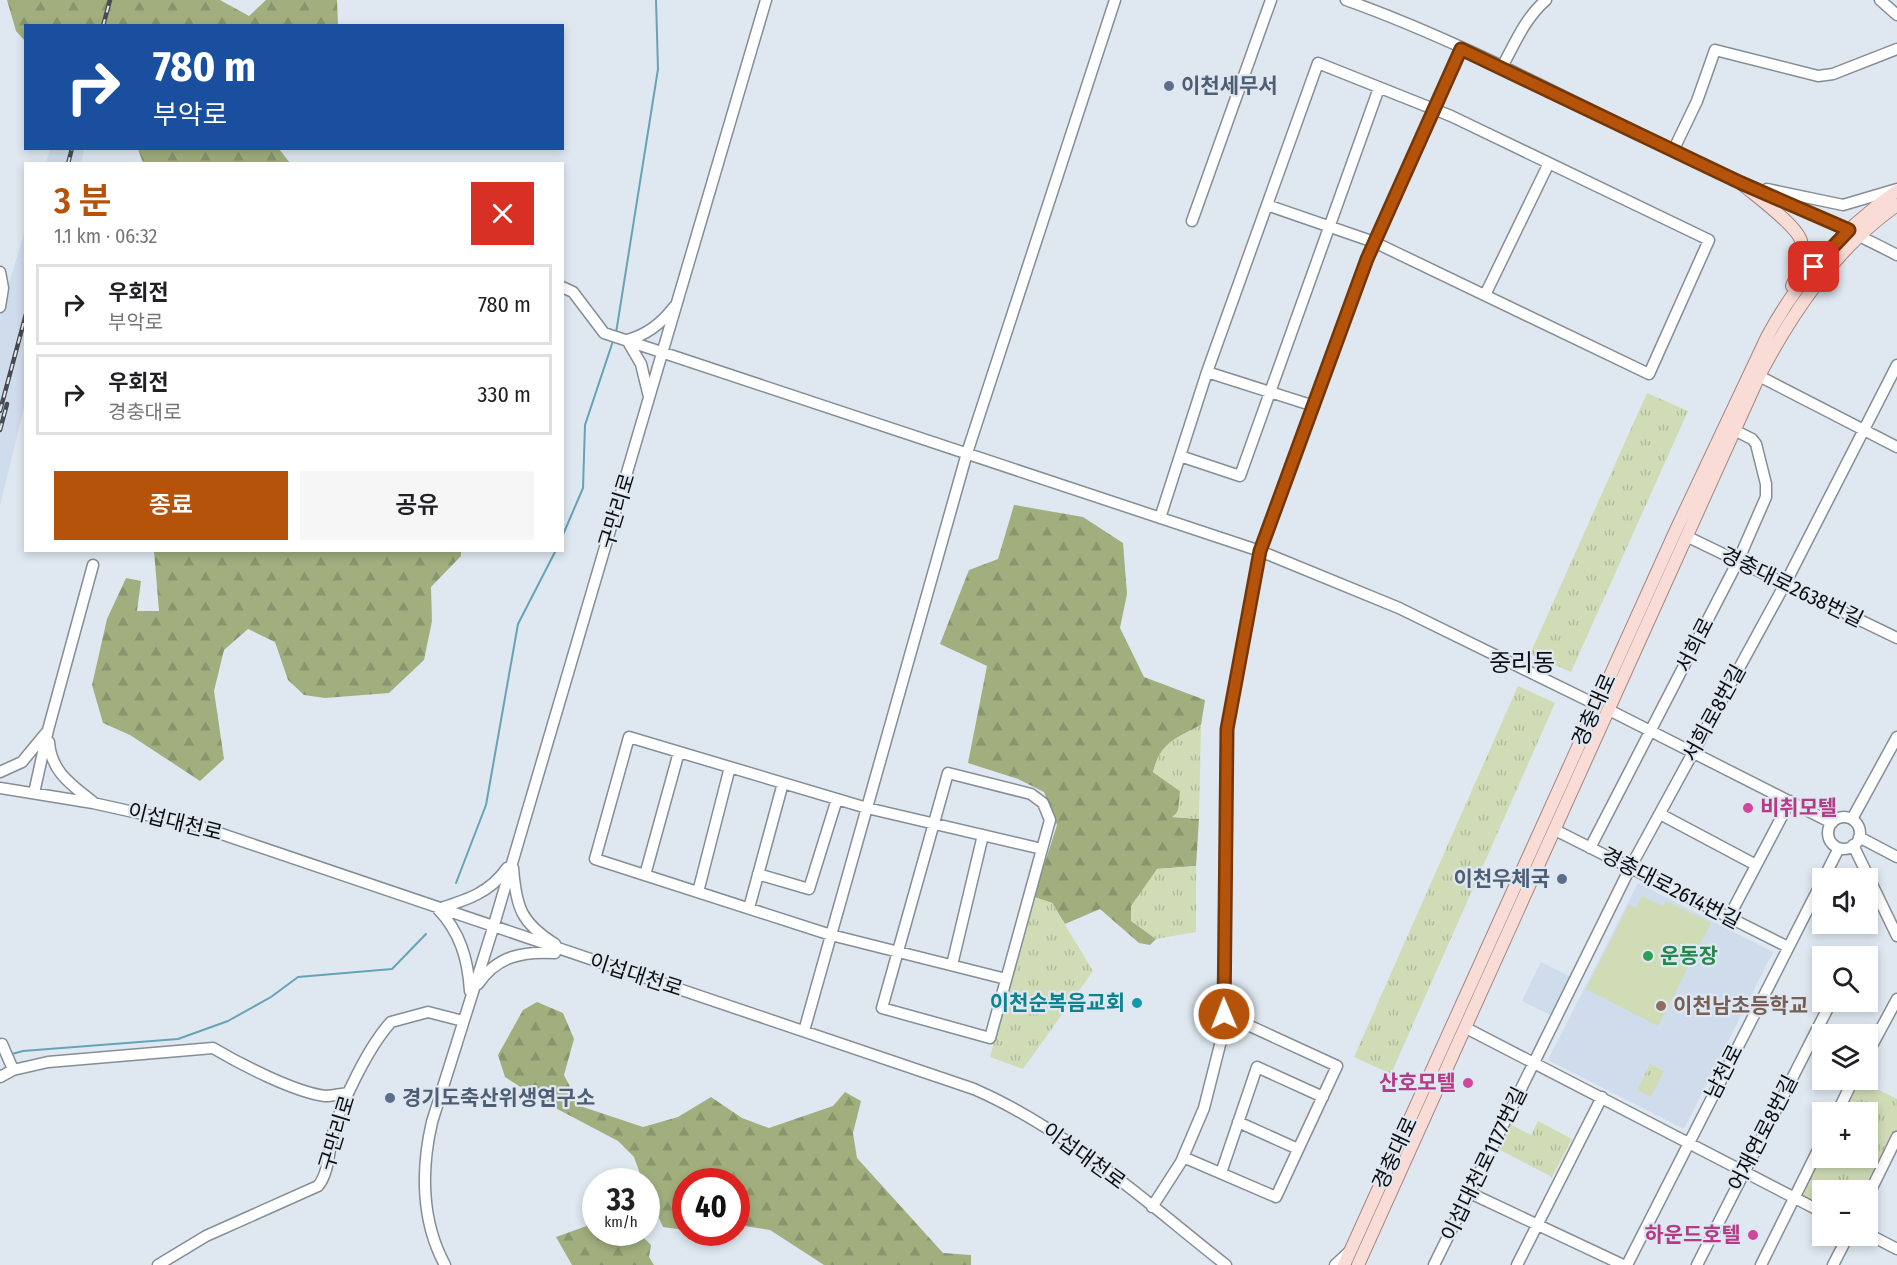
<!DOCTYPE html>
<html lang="ko">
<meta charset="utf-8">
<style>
body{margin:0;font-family:"Fira Sans Condensed","Noto Sans KR",sans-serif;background:#f6f6f6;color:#202124;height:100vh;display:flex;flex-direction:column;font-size:22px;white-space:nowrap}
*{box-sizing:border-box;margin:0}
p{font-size:20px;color:#757577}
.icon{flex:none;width:33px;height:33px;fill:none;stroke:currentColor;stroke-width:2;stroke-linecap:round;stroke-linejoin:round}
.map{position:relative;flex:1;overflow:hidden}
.drawer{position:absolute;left:24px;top:162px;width:540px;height:390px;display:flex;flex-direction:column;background:#fff;border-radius:0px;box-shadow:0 3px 9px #0003}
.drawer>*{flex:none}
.hud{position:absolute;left:24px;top:24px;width:540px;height:126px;border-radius:0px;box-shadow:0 3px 9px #0003;background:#1a4fa0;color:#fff;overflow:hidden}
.controls{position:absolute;left:1812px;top:868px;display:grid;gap:12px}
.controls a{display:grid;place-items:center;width:66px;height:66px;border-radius:0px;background:#fff;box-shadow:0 3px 9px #0003;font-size:30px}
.speed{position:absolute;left:582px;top:1168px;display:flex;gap:12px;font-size:30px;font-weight:700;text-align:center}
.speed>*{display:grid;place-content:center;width:78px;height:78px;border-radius:50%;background:#fff;box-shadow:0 3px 9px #0003;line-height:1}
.speed small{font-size:15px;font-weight:400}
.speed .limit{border:9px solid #d22;background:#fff;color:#111}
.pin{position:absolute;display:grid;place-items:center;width:51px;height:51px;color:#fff;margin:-26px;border-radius:12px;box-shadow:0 3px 9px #0006}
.me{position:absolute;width:66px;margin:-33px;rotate:359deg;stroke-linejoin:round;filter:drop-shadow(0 0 4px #0008)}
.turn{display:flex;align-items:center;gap:21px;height:126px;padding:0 30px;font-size:27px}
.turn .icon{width:78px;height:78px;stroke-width:2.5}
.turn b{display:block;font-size:42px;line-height:51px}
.round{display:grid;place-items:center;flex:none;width:63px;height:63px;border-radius:0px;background:#f6f6f6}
.summary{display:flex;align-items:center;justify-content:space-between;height:102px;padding:0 30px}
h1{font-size:36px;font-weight:600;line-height:45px;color:#b45309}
.action{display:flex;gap:12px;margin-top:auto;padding:12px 30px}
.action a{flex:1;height:69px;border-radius:0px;background:#b45309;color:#fff;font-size:24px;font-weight:600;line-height:69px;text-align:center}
.action a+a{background:#f6f6f6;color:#202124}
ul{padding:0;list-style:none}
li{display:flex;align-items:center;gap:18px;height:81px;margin:0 12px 9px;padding:0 18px;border:3px solid #e0e0e0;border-radius:0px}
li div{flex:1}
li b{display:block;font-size:22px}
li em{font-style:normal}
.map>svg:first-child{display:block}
.built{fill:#cfdceb}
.forest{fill:url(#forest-firs)}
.park{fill:url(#park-tufts)}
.pitch{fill:#d0dcb6}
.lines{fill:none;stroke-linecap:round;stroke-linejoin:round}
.stream{stroke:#66a3b6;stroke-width:2}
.minor-casing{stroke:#858d95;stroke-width:13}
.major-casing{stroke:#a5847f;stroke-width:14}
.minor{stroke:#fff;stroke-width:10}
.major{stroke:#fadcd6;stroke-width:12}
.rail-casing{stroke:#474b50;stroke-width:4.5}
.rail{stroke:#dfe8f1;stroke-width:2;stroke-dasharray:7;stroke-linecap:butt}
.route-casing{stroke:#753606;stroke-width:15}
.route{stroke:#b45309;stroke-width:10}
.service-dot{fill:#5c6f8a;stroke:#dfe8f1;stroke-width:2}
.hotel-dot{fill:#d1479c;stroke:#dfe8f1;stroke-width:2}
.leisure-dot{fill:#2e9e5b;stroke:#dfe8f1;stroke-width:2}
.culture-dot{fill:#0f9aa8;stroke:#dfe8f1;stroke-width:2}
.education-dot{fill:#8d6e63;stroke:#dfe8f1;stroke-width:2}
.labels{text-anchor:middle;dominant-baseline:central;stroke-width:4.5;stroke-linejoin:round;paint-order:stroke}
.service-label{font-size:21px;font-weight:bold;fill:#4e5e75;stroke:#dfe8f1;text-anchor:start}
.street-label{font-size:21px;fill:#0c0e11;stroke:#dfe8f1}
.hotel-label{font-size:21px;font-weight:bold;fill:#b23c85;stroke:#dfe8f1;text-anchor:end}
.leisure-label{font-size:21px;font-weight:bold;fill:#27864d;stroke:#dfe8f1;text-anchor:start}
.culture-label{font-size:21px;font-weight:bold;fill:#0d838f;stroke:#dfe8f1;text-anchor:end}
.education-label{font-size:21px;font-weight:bold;fill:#785e54;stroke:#dfe8f1;text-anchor:start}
.quarter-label{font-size:24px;fill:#0c0e11;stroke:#dfe8f1}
</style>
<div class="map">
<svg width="1897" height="1265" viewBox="0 0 1897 1265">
<defs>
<pattern id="forest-firs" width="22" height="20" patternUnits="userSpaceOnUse" patternTransform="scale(1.5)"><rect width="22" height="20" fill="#a1af7e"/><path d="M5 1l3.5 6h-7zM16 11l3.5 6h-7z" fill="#89956c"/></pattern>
<pattern id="park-tufts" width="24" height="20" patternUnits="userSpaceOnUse" patternTransform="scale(1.5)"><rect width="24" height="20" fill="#d0dcb6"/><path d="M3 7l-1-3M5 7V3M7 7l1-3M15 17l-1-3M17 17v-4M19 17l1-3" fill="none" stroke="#b1bc9b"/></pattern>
</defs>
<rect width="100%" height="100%" fill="#dfe8f1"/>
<!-- built -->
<path class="built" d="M 51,148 L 84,149 L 81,163 L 46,163 Z
M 25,230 L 25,404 L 0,506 L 0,314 Z
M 1638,883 L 1773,952 L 1684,1129 L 1548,1060 Z
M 1541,962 L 1571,977 L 1552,1016 L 1522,1001 Z"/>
<!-- forest -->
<path class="forest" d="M 7,0 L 220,0 L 249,16 L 266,0 L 337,0 L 338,25 L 26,26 L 25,41 L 16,31 Z
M 138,149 L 279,149 L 290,163 L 143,163 Z
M 1014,505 L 1083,517 L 1123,543 L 1127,594 L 1120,628 L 1144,677 L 1205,700 L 1201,725 C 1175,739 1161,742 1153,772 L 1180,791 C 1181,802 1181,809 1173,817 L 1199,819 L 1196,866 L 1157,869 L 1132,921 L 1156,939 L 1150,945 L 1139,943 L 1100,909 L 1065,924 L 1052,903 L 1034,897 L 1057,825 L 1044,792 L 1018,779 L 968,763 L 987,666 L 940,644 L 969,570 L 998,559 Z
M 154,551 L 154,550 L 461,551 L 461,556 L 431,587 L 432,621 L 424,660 L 389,693 L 325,698 L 304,695 L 288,680 L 275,642 L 248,629 L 224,650 L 214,691 L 224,759 L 200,781 L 130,735 L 103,723 L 92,685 L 107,619 L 126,578 L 141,581 L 137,611 L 159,611 Z
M 537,1002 L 563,1013 L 574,1039 L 564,1075 L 580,1106 L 643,1127 L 678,1117 L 711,1097 L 742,1118 L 769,1128 L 833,1106 L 845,1092 L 861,1101 L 853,1133 L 857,1158 L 943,1253 L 971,1255 L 971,1265 L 824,1265 L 770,1230 L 737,1225 L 736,1182 L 686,1182 L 685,1230 L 663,1227 L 647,1191 L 646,1182 L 643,1182 L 634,1157 L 618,1141 L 544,1102 L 505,1077 L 498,1055 L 523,1010 Z
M 595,1223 L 596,1233 L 639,1233 L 651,1245 L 649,1257 L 654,1265 L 572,1265 L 556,1237 Z"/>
<!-- park -->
<path class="park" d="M 1647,393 L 1688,411 L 1571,672 L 1530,654 Z
M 1518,686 L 1555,703 L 1391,1074 L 1354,1057 Z
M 1201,725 L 1199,819 L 1172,817 L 1178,812 L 1180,791 L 1153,772 C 1161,742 1175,739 1201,725 Z
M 1196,866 L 1196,932 L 1156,939 L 1131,921 L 1131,906 L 1157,869 Z
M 1034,897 L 1052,903 L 1093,971 L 1023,1069 L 990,1057 Z
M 1650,1064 L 1664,1071 L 1651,1097 L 1637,1090 Z
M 1858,1080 L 1897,1099 L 1897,1131 L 1867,1191 L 1822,1191 L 1822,1208 L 1799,1196 L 1822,1150 L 1822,1158 L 1868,1158 L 1868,1113 L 1841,1113 Z
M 1538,1121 L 1572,1139 L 1552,1177 L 1498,1149 L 1510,1124 L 1531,1135 Z"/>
<!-- pitch -->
<path class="pitch" d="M 1642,896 L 1663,906 L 1666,901 L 1711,923 L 1658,1026 L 1586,989 L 1629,905 L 1636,908 Z"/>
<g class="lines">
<!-- stream -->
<path class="stream" d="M 616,333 L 658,69 L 656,0
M 562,537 L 583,488 L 585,425 L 613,341
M 456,883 L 486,805 L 518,624 L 556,550
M 12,1054 L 23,1051 L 178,1039 L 228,1021 L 271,997 L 298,977 L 392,969 L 426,934"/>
<defs>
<path id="minor" d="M 1346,0 C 1458,40 1563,97 1670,149 C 1745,185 1823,216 1897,255
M 1880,0 L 1897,15
M 1502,67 C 1515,43 1525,18 1546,0
M 1673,151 L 1697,101 L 1715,50 L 1818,76 L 1833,74 L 1897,49
M 1767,189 L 1843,205 L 1897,189
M 1192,221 L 1271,0
M 0,272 L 3,288 L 0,307
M 562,287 L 573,292 L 604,333 L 1260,551 L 1399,608 L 1597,705
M 1485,295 L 1549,163
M 627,340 L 641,364 L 649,397
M 627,340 C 647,335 661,324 674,307
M 1207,372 L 1314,406
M 1759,376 L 1897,447
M 1180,456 L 1240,476 L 1379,88
M 1160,518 L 1207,372 L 1318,63 L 1451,116 L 1709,240 L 1649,374 L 1374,242 L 1267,205
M 1686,536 L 1897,638
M 1609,710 L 1832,823
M 49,742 C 51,772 72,785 93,802
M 0,772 L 22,762 L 46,733
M 948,773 L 1031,794 L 1043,803 L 1050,820 L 990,1038 L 882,1008 Z
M 0,788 L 93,803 L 201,827 L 974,1089 C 1068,1130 1146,1202 1226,1265
M 34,793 L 48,730 L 93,565
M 1660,814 L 1756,865
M1828 833a16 16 0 1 1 32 0a16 16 0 1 1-32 0Z
M 1852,819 L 1897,737
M 1555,830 L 1788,947
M 1859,837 L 1897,857
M 1853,845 L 1897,936
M 1590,848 L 1738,561 L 1766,497 L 1766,484 L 1756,444 L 1752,439 L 1734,430
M 513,868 C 516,907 521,923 555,944
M 758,874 L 809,889 L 837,799
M 645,875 L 679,752
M 698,892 L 730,767
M 749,908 L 783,783
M 1729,917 L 1790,801
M 952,965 L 983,835
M 1006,979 L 831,935 L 595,859 L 629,737 L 867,808 L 1042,849
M 478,984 C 497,956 523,951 555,953
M 470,991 C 468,959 460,932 438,909 C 466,900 490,893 507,868
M 1466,1028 L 1822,1212
M 804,1031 L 967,453 L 1115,0
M 2,1044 L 12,1067
M 1868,1053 L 1897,999
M 0,1077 L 13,1070 L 48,1062 L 213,1048 C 240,1064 294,1092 325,1096 C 332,1096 341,1094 348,1093
M 1837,1113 L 1853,1080
M 1238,1122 L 1298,1149
M 1183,1157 L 1276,1197 L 1337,1066 L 1224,1014
M 1221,1173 L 1257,1067 L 1323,1097
M 1470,1193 L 1623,1265
M 1868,1196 L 1897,1137
M 1152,1207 L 1181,1162 L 1204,1108 L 1224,1029 L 1227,729 L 1260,551 L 1367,259 L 1461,49
M 1868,1234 L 1897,1249
M 158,1265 L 206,1236 L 318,1186 C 329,1173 329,1149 333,1133 C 342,1101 369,1046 391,1022 L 428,1012 L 463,1021
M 445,1265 C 421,1221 421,1169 432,1122 L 493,928 L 766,0
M 1335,1265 L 1350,1251
M 1434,1265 L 1630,868 L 1785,584 L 1897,365
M 1517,1265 L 1602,1097
M 1627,1265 L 1839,848
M 1697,1265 L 1831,1002
M 1761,1265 L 1822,1142
M 1833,1265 L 1848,1236"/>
<path id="major" d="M 1741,183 C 1754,195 1797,225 1801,241 C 1805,255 1798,273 1792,286
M 1344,1265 L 1676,530 L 1767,337 C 1798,279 1843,229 1897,191
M 1358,1265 L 1759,376 C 1793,311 1836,248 1897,205"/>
</defs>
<!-- minor casing -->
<use href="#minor" class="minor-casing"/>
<!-- major casing -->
<use href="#major" class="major-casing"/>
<!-- minor -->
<use href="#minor" class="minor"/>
<!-- major -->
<use href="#major" class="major"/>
<defs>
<path id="rail" d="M 103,26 L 110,0
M 68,164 L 72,148
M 0,411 L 26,314
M 0,430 L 7,404"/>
</defs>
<!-- rail casing -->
<use href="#rail" class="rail-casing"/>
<!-- rail -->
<use href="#rail" class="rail"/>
</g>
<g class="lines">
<defs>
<path id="route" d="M 1224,1014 L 1227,729 L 1260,551 L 1367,259 L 1461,49 L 1741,183 L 1849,230 L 1814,267"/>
</defs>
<!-- route casing -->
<use href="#route" class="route-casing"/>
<!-- route -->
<use href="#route" class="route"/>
</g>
<!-- markers -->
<g class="service-dot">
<circle cx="1169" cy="86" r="6"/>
<circle cx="1562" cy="879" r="6"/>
<circle cx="390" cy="1098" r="6"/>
</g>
<g class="hotel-dot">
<circle cx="1748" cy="808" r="6"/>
<circle cx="1468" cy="1083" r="6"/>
<circle cx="1753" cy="1235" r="6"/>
</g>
<circle class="leisure-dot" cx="1648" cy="956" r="6"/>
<circle class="culture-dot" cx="1137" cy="1003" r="6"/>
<circle class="education-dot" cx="1661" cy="1006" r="6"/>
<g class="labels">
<!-- service labels -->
<g class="service-label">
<text x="1181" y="86">이천세무서</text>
<text x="1550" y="879" text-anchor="end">이천우체국</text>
<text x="402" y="1098">경기도축산위생연구소</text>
</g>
<!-- street labels -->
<g class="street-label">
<text transform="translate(617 511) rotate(-73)">구만리로</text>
<text transform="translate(1792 587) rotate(26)">경충대로2638번길</text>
<text transform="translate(1695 645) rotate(-63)">서희로</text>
<text transform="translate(1594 710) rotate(-66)">경충대로</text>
<text transform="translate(1714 713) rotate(-61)">서희로8번길</text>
<text transform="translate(175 822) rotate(14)">이섭대천로</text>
<text transform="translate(1671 888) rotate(27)">경충대로2614번길</text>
<text transform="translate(636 975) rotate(18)">이섭대천로</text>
<text transform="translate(1724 1072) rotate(-63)">남천로</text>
<text transform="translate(337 1133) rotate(-73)">구만리로</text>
<text transform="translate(1763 1133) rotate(-63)">어재연로8번길</text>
<text transform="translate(1395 1153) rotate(-65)">경충대로</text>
<text transform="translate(1084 1156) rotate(36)">이섭대천로</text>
<text transform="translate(1484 1164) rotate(-64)">이섭대천로1177번길</text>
</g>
<!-- hotel labels -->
<g class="hotel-label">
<text x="1760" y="808" text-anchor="start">비취모텔</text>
<text x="1456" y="1083">산호모텔</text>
<text x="1741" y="1235">하운드호텔</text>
</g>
<!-- leisure labels -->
<g class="leisure-label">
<text x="1660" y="956">운동장</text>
</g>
<!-- culture labels -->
<g class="culture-label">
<text x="1125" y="1003">이천순복음교회</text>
</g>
<!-- education labels -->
<g class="education-label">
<text x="1673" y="1006">이천남초등학교</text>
</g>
<!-- quarter labels -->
<g class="quarter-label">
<text x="1522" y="663">중리동</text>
</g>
</g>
</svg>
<div class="controls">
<a><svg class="icon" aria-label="sound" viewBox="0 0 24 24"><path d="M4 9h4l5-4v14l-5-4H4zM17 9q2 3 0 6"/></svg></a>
<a><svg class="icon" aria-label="search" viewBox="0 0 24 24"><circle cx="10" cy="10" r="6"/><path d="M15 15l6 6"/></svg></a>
<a><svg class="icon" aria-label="layers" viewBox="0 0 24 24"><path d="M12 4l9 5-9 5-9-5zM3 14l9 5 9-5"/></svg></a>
<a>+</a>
<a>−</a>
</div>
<div class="speed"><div>33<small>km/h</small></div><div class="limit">40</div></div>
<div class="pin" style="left:1814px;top:267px;background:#d93025"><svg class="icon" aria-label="arrive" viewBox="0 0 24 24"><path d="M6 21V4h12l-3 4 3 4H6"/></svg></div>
<svg class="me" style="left:1224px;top:1014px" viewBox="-20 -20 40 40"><circle r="17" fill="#b45309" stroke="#fff" stroke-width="3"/><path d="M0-11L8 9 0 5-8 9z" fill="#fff"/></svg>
<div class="hud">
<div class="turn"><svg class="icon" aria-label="right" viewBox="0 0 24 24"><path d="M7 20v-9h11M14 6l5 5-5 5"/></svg><div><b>780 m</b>부악로</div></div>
</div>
<section class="drawer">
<div class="summary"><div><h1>3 분</h1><p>1.1 km · 06:32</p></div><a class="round" style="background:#d93025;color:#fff"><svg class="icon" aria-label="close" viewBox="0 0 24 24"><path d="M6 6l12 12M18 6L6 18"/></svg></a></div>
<ul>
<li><svg class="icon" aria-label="right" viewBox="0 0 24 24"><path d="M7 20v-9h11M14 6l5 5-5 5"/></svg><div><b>우회전</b><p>부악로</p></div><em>780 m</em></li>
<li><svg class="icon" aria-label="right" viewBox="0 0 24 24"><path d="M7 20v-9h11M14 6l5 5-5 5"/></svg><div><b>우회전</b><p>경충대로</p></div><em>330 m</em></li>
</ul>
<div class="action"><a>종료</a><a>공유</a></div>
</section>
</div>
